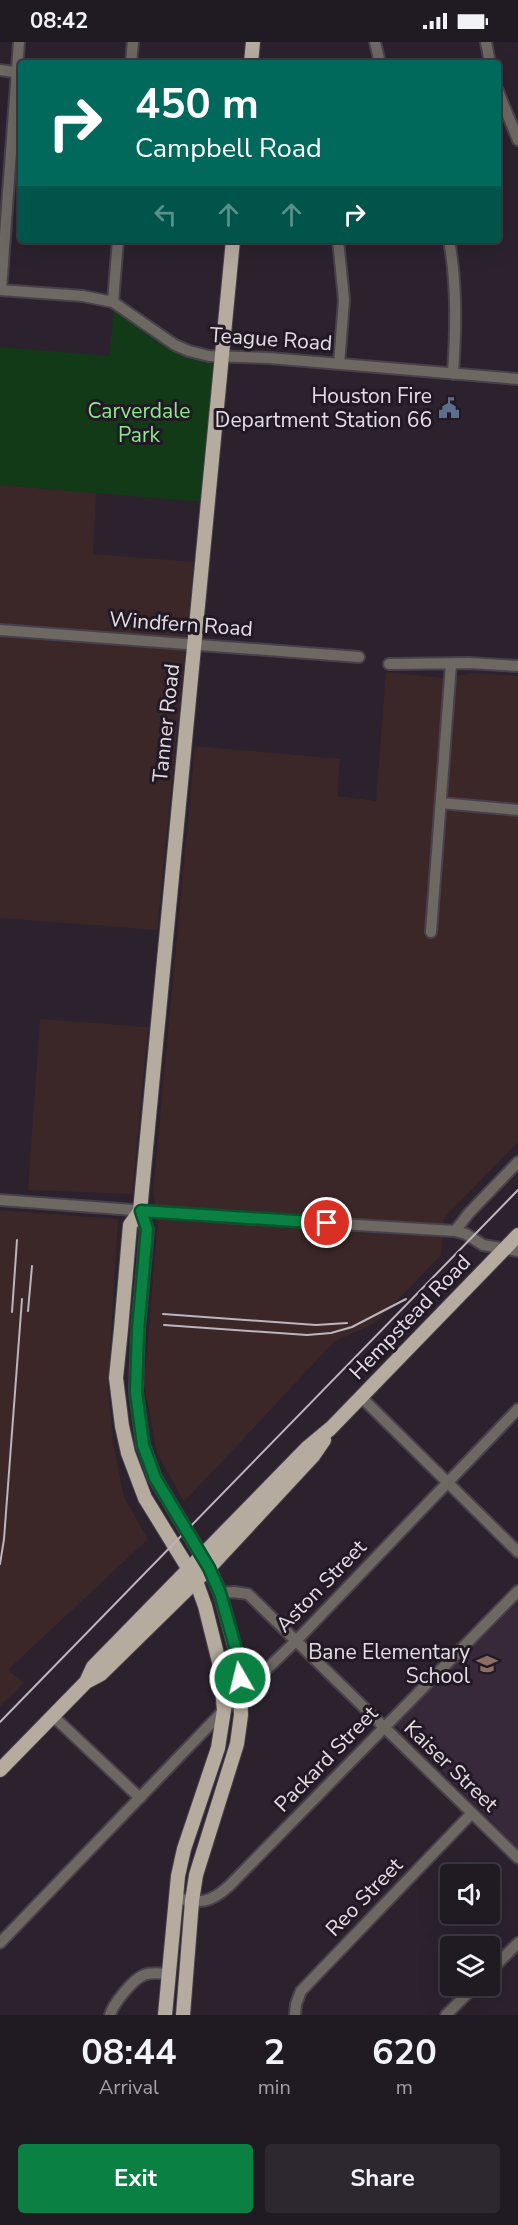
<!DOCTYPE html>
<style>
body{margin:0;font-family:"Nunito Sans",sans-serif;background:#2d272f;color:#f1f3f6;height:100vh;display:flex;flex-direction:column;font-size:22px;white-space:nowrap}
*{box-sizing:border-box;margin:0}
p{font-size:20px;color:#a2a1a5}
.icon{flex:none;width:33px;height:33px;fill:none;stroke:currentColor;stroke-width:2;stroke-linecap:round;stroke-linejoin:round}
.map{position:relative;height:1973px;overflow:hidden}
.drawer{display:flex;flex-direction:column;background:#201a22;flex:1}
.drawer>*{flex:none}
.guide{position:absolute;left:18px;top:18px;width:483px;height:183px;border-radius:6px;box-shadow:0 6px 24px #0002,0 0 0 2px #3d3840;background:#00695c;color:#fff;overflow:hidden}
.buttons{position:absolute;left:440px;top:1822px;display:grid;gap:12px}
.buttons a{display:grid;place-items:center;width:60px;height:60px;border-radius:6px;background:#201a22;box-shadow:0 6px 24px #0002,0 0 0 2px #3d3840;font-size:30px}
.pin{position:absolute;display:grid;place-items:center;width:51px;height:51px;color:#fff;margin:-26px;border:3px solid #fff;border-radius:50%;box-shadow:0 2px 6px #0007}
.me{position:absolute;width:66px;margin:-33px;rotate:352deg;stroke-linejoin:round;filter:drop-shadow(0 0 4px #0008)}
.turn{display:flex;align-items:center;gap:21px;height:126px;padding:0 18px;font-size:27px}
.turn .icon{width:78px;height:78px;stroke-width:2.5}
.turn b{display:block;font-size:42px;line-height:51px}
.lanes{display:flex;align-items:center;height:57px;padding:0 18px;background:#0003;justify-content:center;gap:30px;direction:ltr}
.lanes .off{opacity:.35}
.eta{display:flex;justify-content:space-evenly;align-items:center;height:102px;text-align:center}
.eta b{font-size:36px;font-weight:700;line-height:42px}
.cta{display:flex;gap:12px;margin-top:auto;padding:12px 18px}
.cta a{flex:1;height:69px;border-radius:6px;background:#0b8043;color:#fff;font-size:24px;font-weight:700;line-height:69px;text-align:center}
.cta a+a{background:#2d272f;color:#f1f3f6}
.status{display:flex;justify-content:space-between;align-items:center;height:42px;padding:0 30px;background:#201a22;direction:ltr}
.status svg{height:16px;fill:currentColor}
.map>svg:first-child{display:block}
.industrial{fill:#3b2728}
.built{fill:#37293a}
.green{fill:#133a17}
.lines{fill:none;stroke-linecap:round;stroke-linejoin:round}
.minor-casing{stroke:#48404b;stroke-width:14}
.major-casing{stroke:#48404b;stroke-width:16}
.minor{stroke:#6e6863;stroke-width:10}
.major{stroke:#b6ab9f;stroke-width:14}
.rail{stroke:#bcb5be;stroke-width:2}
.route-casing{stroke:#07532c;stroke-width:15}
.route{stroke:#0b8043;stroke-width:10}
.labels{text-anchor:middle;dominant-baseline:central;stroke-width:6;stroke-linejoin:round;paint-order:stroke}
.street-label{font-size:21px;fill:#e3dde5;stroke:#221924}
.poi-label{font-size:21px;fill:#e3dde5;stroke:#221924;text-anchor:end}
.park-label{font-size:21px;fill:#8be992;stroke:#221924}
</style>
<div class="status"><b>08:42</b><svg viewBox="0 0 49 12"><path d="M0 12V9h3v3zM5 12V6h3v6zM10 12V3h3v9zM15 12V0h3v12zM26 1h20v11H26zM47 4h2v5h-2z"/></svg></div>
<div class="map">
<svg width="518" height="1973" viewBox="0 0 518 1973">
<rect width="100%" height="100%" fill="#2b222e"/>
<!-- industrial -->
<path class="industrial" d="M 0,443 L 96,451 L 93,512 L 194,520 L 157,888 L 0,876 Z
M 386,630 L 442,636 L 475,631 L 518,634 L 518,1100 L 444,1176 L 441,1213 L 375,1281 L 334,1300 L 184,1460 L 157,1411 L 144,1341 L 158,1178 L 153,1149 L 195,704 L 340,717 L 337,754 L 376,759 Z
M 40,977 L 148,985 L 132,1152 L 28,1148 Z
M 0,1168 L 118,1177 L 108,1345 L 113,1401 L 124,1455 L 148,1497 L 8,1628 L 24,1641 L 0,1664 Z"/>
<!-- built -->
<path class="built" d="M 518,1560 L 518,1806 L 396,1683 Z"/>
<!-- green -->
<path class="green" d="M 114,267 L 156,299 L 210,320 L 215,326 L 204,460 L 0,443 L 0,305 L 109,314 Z"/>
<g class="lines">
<defs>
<path id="minor" d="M 375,0 L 380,21
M 486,0 L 490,21
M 131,21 L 133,0
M 0,28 L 21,31
M 498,49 L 518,98
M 338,198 L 344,258 L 339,322
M 449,198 C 457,243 456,286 453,332
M 0,248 L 83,254 L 113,260 L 175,303 L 189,309 L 209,314 L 269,316 L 518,337
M 1,248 L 19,0
M 113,260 L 118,198
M 0,588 L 359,615
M 389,622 L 469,621 L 518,624
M 441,761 L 518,768
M 431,890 L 451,622
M 0,1158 L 240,1176 L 455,1189 L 466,1192 L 483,1203 L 518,1209
M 455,1189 L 469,1171 L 518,1120
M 361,1355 L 518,1510
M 220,1551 L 234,1550 L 248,1552 L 518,1816
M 53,1674 L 140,1756
M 175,1856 C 201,1861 209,1862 229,1844 L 518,1549
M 0,1901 L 224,1668 L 296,1599 L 518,1367
M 489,1930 L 518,1901
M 110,1973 C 113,1962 133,1937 144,1933 C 151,1930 160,1931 168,1932
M 295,1973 L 296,1962 L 301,1949 L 472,1771
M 446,1973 L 475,1944"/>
<path id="major" d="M 251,21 L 253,0
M 140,1169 L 130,1183 L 121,1287 L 116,1336 L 122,1384 L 128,1411 L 145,1456 L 196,1539 L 205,1564 L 220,1624 L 224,1668 L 218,1706 L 184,1807 L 178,1834 L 165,1973
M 86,1640 L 93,1625 L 307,1406 L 331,1386 L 518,1193
M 0,1728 L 86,1640 L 101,1632 L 209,1526 L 313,1414 L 324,1398
M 183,1973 L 192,1859 L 196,1833 L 237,1702 L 241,1673 L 239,1621 L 220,1551 L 209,1526 L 155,1436 L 143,1403 L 136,1350 L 138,1288 L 147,1187 L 140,1169 L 233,198"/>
</defs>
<!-- minor casing -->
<use href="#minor" class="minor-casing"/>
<!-- major casing -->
<use href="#major" class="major-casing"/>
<!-- minor -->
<use href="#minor" class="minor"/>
<!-- major -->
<use href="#major" class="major"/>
<!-- rail -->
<path class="rail" d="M 28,1269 L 32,1224
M 12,1270 L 17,1198
M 163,1272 L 316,1283 L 347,1281
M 164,1283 L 307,1293 L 331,1291 L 352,1285 L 406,1257
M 0,1522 L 4,1497 L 22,1257
M 0,1680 L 518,1148"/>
</g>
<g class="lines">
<defs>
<path id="route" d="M 240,1636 L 236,1608 L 220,1551 L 209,1526 L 155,1436 L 143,1403 L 136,1350 L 138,1288 L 147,1187 L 141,1169 L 327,1181"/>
</defs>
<!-- route casing -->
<use href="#route" class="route-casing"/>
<!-- route -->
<use href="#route" class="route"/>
</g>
<!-- icons -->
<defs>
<symbol id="civic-bare" viewBox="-9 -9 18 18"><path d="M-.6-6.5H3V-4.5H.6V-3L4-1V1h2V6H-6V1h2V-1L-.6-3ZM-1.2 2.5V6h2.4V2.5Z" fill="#5c6f8a" stroke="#221924" stroke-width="2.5" paint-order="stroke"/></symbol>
<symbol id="school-bare" viewBox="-9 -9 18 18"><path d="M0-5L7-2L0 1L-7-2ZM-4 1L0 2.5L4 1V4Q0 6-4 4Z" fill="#8d6e63" stroke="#221924" stroke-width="2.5" paint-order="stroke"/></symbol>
</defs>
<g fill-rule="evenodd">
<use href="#civic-bare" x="434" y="351" width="30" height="30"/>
<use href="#school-bare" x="472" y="1607" width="30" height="30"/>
</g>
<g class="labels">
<!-- street labels -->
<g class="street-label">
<text transform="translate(271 297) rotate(4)">Teague Road</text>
<text transform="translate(181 582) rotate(4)">Windfern Road</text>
<text transform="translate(166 681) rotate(-84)">Tanner Road</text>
<text transform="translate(410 1275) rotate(-46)">Hempstead Road</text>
<text transform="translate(321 1544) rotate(-46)">Aston Street</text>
<text transform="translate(326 1717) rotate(-46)">Packard Street</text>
<text transform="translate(451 1724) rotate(44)">Kaiser Street</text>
<text transform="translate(364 1855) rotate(-46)">Reo Street</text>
</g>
<!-- poi labels -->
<g class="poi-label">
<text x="432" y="354">Houston Fire<tspan x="432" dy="24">Department Station 66</tspan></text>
<text x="470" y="1610">Bane Elementary<tspan x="470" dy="24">School</tspan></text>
</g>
<!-- park labels -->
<g class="park-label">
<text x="139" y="369">Carverdale<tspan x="139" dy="24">Park</tspan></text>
</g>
</g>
</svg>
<div class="buttons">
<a><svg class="icon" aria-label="sound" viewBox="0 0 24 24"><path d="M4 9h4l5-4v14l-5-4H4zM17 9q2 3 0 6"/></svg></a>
<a><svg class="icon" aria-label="layers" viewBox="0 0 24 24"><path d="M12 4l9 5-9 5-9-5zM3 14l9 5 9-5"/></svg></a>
</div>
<div class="pin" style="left:327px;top:1181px;background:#d93025"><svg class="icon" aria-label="arrive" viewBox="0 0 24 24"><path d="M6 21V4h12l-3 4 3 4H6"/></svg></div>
<svg class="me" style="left:240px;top:1636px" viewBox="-20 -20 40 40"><circle r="17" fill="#0b8043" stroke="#fff" stroke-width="3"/><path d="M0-11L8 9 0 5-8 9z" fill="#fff"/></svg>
<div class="guide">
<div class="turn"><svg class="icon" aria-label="right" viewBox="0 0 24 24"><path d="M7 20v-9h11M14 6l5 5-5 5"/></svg><div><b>450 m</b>Campbell Road</div></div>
<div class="lanes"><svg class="icon off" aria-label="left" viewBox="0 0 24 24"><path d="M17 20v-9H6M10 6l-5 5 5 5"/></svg><svg class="icon off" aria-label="ahead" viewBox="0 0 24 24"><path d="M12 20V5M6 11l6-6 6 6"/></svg><svg class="icon off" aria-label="ahead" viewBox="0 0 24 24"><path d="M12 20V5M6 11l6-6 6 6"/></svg><svg class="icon" aria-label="right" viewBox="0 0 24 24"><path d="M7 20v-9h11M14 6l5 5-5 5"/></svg></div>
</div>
</div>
<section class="drawer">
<div class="eta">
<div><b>08:44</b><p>Arrival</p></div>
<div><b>2</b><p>min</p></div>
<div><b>620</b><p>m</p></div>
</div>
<div class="cta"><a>Exit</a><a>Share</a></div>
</section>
